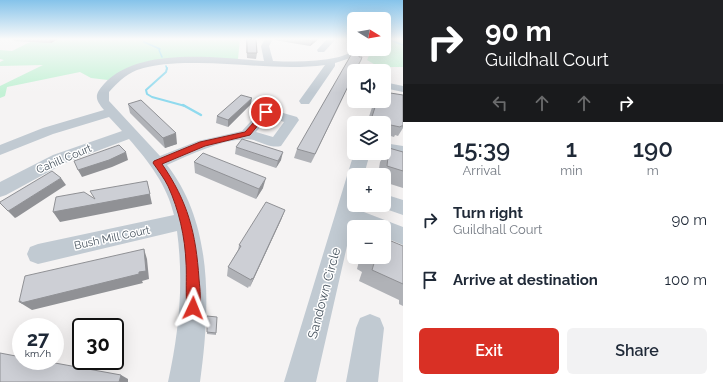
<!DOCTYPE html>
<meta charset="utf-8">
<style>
body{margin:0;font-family:Raleway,sans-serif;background:#f2f2f3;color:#1f2937;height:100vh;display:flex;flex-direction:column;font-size:15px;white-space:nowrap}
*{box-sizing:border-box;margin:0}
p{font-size:13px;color:#747a83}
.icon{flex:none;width:22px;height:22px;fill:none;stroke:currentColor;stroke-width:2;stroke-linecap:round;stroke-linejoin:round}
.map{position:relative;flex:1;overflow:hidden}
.panel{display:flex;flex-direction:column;background:#fff;width:320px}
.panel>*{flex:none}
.guide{background:#202124;color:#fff;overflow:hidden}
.needle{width:26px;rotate:101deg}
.buttons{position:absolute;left:347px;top:12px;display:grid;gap:8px}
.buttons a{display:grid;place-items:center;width:44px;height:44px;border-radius:6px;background:#fff;box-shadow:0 4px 16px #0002;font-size:20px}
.speed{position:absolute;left:12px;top:318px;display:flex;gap:8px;font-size:20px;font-weight:700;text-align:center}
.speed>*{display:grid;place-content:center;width:52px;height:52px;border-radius:50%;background:#fff;box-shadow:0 4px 16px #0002;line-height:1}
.speed small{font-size:10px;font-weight:400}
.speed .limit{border:2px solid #111;border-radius:6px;background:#fff;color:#111}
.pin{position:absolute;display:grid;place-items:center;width:34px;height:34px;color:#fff;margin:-17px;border:2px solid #fff;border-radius:50%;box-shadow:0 1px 4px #0007}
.me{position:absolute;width:44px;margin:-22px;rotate:2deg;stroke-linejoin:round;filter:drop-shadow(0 0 3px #0008)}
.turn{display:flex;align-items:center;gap:14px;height:84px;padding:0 16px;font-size:18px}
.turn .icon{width:52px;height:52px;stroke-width:2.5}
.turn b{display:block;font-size:28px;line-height:34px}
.lanes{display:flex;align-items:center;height:38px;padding:0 16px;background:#0003;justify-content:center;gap:20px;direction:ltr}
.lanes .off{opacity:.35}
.eta{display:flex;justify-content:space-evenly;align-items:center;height:68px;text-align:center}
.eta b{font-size:24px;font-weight:600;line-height:28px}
.primary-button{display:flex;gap:8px;margin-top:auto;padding:8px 16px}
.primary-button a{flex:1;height:46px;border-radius:6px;background:#d93025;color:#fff;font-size:16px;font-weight:600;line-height:46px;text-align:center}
.primary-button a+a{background:#f2f2f3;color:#1f2937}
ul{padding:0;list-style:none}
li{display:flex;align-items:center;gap:12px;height:60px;padding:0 16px}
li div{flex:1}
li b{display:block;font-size:15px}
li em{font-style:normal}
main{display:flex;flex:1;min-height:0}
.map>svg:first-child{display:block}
.green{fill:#c3f1d5}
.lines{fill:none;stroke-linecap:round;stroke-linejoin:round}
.stream-far2{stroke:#90daee;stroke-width:1.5}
.stream-far1{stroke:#90daee;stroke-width:2}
.stream{stroke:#90daee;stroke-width:2.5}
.minor{fill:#c1cad2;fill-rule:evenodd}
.wall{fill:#b0b2b7}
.shaded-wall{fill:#909195}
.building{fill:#cdcfd5;stroke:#909195}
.route{fill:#d93025;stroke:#8d1f18}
.labels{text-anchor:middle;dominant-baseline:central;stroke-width:3;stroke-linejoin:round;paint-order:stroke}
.street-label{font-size:11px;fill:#4a5661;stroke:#fff}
.near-street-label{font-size:13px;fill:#4a5661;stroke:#fff}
</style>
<main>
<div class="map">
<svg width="403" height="382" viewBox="0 0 403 382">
<rect width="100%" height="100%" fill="#f5f3f3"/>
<!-- green -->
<path class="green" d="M 36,39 L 240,39 L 238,59 L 136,65 L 108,80 L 91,78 L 80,72 L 7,87 L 5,96 L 0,98 L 0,86 L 43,65 L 0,66 L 0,62 L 4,60 L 0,59 L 0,50 L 12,51 Z
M 384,39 L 403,39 L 403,67 L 379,67 L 367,60 L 372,49 L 384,49 Z"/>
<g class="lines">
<!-- stream-far2 -->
<path class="stream-far2" d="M 143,39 L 144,42 L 160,49 L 159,50 L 162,57
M 388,39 L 403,45
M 166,66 L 167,69"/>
<!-- stream-far1 -->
<path class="stream-far1" d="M 167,68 L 166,72 L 146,90 L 147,94 L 152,97 L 185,106"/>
<!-- stream -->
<path class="stream" d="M 183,105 L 201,115"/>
<!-- minor -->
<path class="minor" d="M 265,39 L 273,39 L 269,46 L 273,61 C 295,62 317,62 339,57 C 350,54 353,49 365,49 L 356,56 L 335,63 L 335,66 L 309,104 L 301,104 L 299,101 L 325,65 C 281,71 236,62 191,63 C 174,63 154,64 137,70 C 125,75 117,83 109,92 L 109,101 L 160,156 L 198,141 L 242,131 L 262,109 L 266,108 L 297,117 L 299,120 L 281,146 C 268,149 257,138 245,139 C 218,141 192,154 167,165 C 214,225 210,310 200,382 L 168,382 C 179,332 184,283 177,231 L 38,264 L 30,261 L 27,254 L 30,247 L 38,244 L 174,215 C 167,185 149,162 129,139 L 65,163 L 6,195 L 0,197 L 0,182 L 53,155 L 122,131 L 109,117 L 53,134 L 0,155 L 0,145 L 43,128 L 104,110 C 95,99 94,95 104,84 C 139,46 217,58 264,61 L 261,46 ZM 269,117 L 284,122 L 273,137 L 256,132 Z
M 327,39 L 336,39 L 324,52 L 318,52 L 317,50 Z
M 384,82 L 403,86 L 403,92 L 384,88 Z
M 384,143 L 403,146 L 403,156 L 384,153 Z
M 354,153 L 370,153 L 364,175 L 354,175 L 354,205 L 357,205 L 356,209 L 403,227 L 403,245 L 384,237 L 384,227 L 358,227 L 352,224 L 316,382 L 284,382 Z
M 384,194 L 403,200 L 403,215 L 377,206 L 384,205 Z
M 370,314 L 380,318 L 384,328 L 378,382 L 346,382 L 356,328 L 360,318 Z"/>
</g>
<!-- wall -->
<path class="wall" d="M 13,39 L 58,39 L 51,43 L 14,41 Z
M 246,39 L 256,39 L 257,53 L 256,59 L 247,58 Z
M 274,39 L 319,39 L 310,46 L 274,40 Z
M 354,71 L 311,163 L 294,158 L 297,149 Z
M 403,95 L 403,128 L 398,136 L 395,135 L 394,137 L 384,134 L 384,123 L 367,123 L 374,101 L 384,101 Z
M 128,104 L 177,144 L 165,148 L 130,113 Z
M 251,104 L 228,127 L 216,123 L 217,116 Z
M 236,147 L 281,160 L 276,168 L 235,154 Z
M 389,148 L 403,152 L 403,188 L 384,182 L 384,175 L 378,175 L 380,162 Z
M 194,162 L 263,188 L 256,199 L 195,173 Z
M 285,210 L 281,220 L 250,287 L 249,286 L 248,288 L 227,276 L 228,267 L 238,250 L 239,245 Z
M 403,246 L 403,306 L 399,304 L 399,300 L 359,281 L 362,272 L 357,269 L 360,257 L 384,257 Z
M 207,316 L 216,333 L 216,335 L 207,334 Z"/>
<!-- shaded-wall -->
<path class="shaded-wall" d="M 50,39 L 58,39 L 51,43 Z
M 314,39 L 319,39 L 310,46 L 312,41 Z
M 354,75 L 311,163 L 315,154 Z
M 252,98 L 251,104 L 228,127 L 228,120 Z
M 176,133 L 177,144 L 165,148 L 163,138 Z
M 126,152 L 128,160 L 112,167 L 82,177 L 78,170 Z
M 283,152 L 281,160 L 276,168 L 278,161 Z
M 61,178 L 66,185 L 17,217 L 15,218 L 8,211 Z
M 266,178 L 263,188 L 256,199 L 259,189 Z
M 147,181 L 152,204 L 60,222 L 53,212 Z
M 285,210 L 281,220 L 250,287 L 253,279 Z
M 144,249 L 147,259 L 149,279 L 142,281 L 143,283 L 32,310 L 19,302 Z
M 121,375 L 128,379 L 128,382 L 119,382 Z"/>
<!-- building -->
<path class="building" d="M 247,39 L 256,39 L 257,53 L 247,53 Z
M 300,39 L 314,39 L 312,41 Z
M 361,49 L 359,57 L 362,57 L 361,60 L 355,71 L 354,71 L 354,74 L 315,154 L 297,149 L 351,55 Z
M 384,92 L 403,95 L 403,126 L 401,126 L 400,127 L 386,124 L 384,124 L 384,123 L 370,123 L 377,101 L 384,101 Z
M 241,95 L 252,98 L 228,120 L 217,116 Z
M 141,100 L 176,133 L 163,138 L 128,104 Z
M 242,139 L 283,152 L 278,161 L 236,147 Z
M 119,145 L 126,152 L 109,160 L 78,170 L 74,161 Z
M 389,148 L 403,152 L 403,171 L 387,166 Z
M 203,153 L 266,178 L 259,189 L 194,162 Z
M 52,171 L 61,178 L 10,210 L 8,211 L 0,203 L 0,202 Z
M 147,181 L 150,194 L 53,212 L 56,197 L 84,192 L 95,199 L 90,191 Z
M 266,202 L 285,210 L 253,279 L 252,278 L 251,280 L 228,267 L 241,246 L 239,245 Z
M 384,238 L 403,246 L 403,284 L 372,270 L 375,260 L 369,258 L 369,257 L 384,257 Z
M 144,249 L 146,271 L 139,272 L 139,274 L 21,303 L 21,301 L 19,302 L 25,276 Z
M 207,316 L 217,317 L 216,333 L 207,332 Z
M 0,353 L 21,357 L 21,361 L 44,361 L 121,375 L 119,382 L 0,382 Z"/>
<!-- sky -->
<linearGradient id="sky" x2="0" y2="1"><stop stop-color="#85c3ea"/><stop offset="0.42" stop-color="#fafafa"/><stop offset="1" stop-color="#fafafa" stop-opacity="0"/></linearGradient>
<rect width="403" height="93" fill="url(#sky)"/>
<!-- route -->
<path class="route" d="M 264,111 L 269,112 L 250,135 L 205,146 L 162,164 C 188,202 196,233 199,279 C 200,290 202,302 197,312 L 193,314 L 188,312 C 185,305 187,274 186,263 C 185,237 179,210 168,186 C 164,178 158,170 153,163 L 154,161 L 200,142 L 245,132 Z"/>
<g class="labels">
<!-- street labels -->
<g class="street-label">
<text transform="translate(64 159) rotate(-23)">Cahill Court</text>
<text transform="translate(112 238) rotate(-12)">Bush Mill Court</text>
</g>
<!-- near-street labels -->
<g class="near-street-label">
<text transform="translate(324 293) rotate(-75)">Sandown Circle</text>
</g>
</g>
</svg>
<div class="buttons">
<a><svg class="needle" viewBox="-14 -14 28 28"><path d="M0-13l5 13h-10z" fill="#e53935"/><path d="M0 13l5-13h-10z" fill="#747a83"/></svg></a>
<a><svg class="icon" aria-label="sound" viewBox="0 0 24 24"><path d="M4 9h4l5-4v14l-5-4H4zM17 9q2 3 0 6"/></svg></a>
<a><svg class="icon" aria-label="layers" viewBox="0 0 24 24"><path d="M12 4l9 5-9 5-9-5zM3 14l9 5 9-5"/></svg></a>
<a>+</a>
<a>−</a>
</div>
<div class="speed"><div>27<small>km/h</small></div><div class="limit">30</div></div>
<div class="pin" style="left:266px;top:112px;background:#d93025"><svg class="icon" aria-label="arrive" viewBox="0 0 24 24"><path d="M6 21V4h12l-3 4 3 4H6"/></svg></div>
<svg class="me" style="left:193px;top:308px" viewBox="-20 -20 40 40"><path d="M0-17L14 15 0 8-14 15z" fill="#d93025" stroke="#fff" stroke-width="4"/></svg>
</div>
<section class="panel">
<div class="guide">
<div class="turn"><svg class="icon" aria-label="right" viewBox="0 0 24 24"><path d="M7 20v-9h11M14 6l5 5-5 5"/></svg><div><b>90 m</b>Guildhall Court</div></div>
<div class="lanes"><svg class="icon off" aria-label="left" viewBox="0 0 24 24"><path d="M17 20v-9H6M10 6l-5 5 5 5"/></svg><svg class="icon off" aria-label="ahead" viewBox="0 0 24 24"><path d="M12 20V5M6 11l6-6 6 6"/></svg><svg class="icon off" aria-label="ahead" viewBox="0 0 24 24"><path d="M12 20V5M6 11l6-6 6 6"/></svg><svg class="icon" aria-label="right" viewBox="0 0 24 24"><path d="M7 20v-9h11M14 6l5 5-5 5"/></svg></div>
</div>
<div class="eta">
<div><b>15:39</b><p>Arrival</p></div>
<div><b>1</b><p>min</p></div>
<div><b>190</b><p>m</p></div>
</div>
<ul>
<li><svg class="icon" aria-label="right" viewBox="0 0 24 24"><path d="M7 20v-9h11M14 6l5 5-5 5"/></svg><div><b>Turn right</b><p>Guildhall Court</p></div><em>90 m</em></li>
<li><svg class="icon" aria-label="arrive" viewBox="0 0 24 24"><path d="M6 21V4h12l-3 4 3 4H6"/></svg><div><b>Arrive at destination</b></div><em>100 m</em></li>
</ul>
<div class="primary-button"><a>Exit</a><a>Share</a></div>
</section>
</main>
